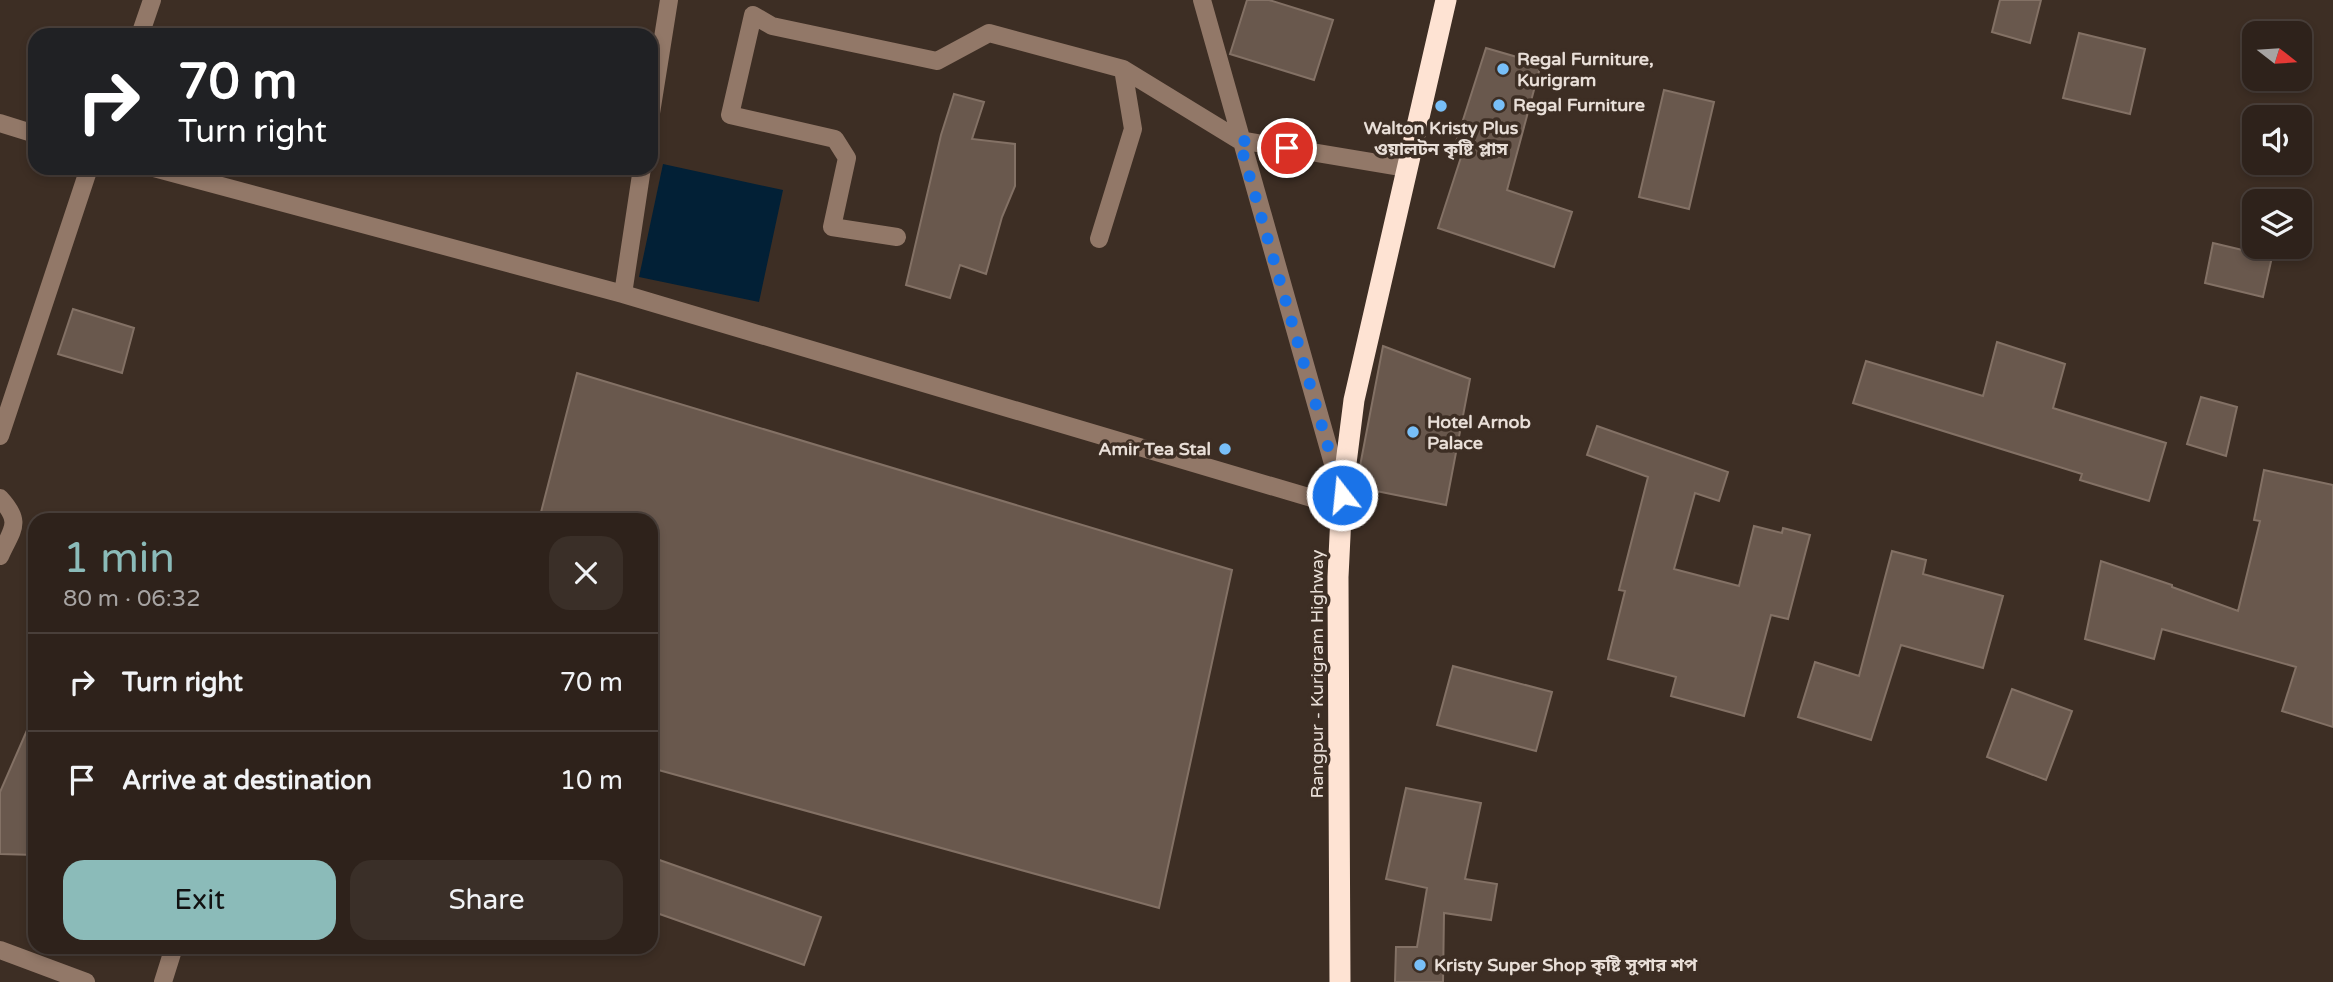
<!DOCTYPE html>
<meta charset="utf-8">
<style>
body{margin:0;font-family:"Varela Round","Noto Sans Bengali",sans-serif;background:#3a2f28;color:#f1f3f6;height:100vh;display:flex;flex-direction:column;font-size:26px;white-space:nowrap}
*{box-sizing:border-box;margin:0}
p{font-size:23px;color:#a7a4a3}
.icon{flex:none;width:38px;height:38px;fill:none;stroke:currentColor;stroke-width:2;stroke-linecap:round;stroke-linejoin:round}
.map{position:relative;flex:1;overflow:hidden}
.side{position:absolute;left:28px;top:513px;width:630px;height:441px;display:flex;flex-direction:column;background:#2e221b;border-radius:21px;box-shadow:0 4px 10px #0003,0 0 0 2px #493f3a}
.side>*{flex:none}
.hud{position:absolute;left:28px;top:28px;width:630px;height:147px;border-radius:21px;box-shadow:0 4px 10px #0003,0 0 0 2px #493f3a;background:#202124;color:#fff;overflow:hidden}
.needle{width:46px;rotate:107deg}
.buttons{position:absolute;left:2242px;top:21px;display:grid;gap:14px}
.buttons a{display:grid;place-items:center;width:70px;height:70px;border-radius:14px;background:#2e221b;box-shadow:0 4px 10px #0003,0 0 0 2px #493f3a;font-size:35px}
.pin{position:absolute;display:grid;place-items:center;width:60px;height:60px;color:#fff;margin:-30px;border:4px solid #fff;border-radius:50%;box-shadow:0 2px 7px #0007}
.me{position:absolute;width:77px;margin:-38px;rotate:344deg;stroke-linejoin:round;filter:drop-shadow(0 0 5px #0008)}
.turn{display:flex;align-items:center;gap:24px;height:147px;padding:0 35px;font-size:32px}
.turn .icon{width:91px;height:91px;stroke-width:2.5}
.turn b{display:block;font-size:49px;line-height:60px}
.round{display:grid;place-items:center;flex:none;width:74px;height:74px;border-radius:21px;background:#3a2f28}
.summary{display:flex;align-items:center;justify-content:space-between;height:119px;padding:0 35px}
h1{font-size:42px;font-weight:600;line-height:52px;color:#8bbbb9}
.primary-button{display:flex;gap:14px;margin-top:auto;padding:14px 35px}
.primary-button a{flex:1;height:80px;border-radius:21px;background:#8bbbb9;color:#111;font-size:28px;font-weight:600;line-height:80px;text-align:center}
.primary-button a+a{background:#3a2f28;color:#f1f3f6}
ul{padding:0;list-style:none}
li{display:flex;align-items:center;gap:21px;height:98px;padding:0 35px;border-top:2px solid #493f3a}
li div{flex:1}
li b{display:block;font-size:26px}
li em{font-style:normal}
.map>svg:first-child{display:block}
.water{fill:#022036}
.building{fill:#69584d;stroke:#837165;stroke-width:2}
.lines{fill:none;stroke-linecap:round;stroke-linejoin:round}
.minor{stroke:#927868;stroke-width:18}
.highway{stroke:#fee3d3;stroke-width:21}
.route{stroke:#1a73e8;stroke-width:12;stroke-dasharray:0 21.6}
.poi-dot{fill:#78bff8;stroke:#3d2e24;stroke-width:2.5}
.labels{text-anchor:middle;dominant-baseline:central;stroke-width:7;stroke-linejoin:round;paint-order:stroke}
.poi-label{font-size:18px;font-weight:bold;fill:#e9dfd8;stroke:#3d2e24;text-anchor:start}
.street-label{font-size:18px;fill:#e9dfd8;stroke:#3d2e24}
</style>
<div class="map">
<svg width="2333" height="982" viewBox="0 0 2333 982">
<rect width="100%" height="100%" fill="#3d2e24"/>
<!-- water -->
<path class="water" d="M 663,164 L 783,190 L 759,302 L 639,277 Z"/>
<!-- building -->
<path class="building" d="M 1247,0 L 1269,0 L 1333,20 L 1314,80 L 1230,54 Z
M 2000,0 L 2041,0 L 2030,43 L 1992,32 Z
M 2079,33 L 2145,49 L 2130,114 L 2063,98 Z
M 1486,48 L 1541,64 L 1507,190 L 1572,212 L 1554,267 L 1438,228 L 1464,148 L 1455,145 Z
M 1664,90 L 1714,102 L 1689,209 L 1639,197 Z
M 954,94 L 984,102 L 972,139 L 1015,144 L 1015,186 L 1002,217 L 986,274 L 960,265 L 950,298 L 906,285 L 941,135 Z
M 2213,243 L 2272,257 L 2263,297 L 2205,283 Z
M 73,309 L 134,328 L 122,373 L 58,354 Z
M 1997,342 L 2065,364 L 2053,408 L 2166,443 L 2149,501 L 2080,480 L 2082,474 L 1853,403 L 1866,361 L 1983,396 Z
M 1383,346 L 1470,379 L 1446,505 L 1356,487 Z
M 577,373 L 1232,570 L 1159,908 L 651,768 L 651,520 L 539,520 Z
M 2201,397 L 2237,407 L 2226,456 L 2187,444 Z
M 1597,426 L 1728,472 L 1719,501 L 1695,493 L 1674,569 L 1739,586 L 1754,526 L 1782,533 L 1783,528 L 1810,535 L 1788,619 L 1771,615 L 1744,716 L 1671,696 L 1676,677 L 1608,659 L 1625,591 L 1619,590 L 1648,477 L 1587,455 Z
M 2264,470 L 2333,485 L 2333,727 L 2282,711 L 2296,667 L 2162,629 L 2154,659 L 2085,639 L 2101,561 L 2172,585 L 2172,587 L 2238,611 L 2260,521 L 2254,520 Z
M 1892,551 L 1926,560 L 1923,574 L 2003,596 L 1983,668 L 1901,645 L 1871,740 L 1798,717 L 1815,662 L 1859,676 Z
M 1453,666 L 1552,692 L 1536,751 L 1437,725 Z
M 2012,689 L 2072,711 L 2046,780 L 1987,757 Z
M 35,712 L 35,855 L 0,854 L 0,792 Z
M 1406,788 L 1481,803 L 1465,879 L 1497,884 L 1491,920 L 1444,913 L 1443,982 L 1395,982 L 1396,947 L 1417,947 L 1427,888 L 1386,879 Z
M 651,857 L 821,917 L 804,965 L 651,911 Z"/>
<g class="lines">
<!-- minor -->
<path class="minor" d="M 1202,0 L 1341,492
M 140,35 L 152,0
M 1123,69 L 1239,140 L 1407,168
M 651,113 L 669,0
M 0,123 L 35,134
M 154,168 L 623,294 L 1342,507
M 897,237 L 832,227 L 847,158 L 835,139 L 730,115 L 753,15 L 772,26 L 937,61 L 989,33 L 1123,69 L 1133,129 L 1099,239
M 623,294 L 642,168
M 0,436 L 89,168
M 0,498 C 23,523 12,529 0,556
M 0,950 L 86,982
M 163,982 L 174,947"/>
<!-- highway -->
<path class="highway" d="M 1340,982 L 1338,577 L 1342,495 L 1354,400 L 1446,0"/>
</g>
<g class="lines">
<!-- route -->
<path class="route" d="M 1287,148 L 1239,140 L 1342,495"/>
</g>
<!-- markers -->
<g class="poi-dot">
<circle cx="1503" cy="69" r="7"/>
<circle cx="1499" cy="105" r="7"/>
<circle cx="1441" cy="106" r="7"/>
<circle cx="1413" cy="432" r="7"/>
<circle cx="1225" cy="449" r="7"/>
<circle cx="1420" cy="965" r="7"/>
</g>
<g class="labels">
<!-- poi labels -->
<g class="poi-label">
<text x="1517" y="59">Regal Furniture,<tspan x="1517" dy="21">Kurigram</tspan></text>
<text x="1513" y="105">Regal Furniture</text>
<text x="1441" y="128" text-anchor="middle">Walton Kristy Plus<tspan x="1441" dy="21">ওয়ালটন কৃষ্টি প্লাস</tspan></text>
<text x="1427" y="422">Hotel Arnob<tspan x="1427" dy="21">Palace</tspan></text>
<text x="1211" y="449" text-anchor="end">Amir Tea Stal</text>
<text x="1434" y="965">Kristy Super Shop কৃষ্টি সুপার শপ</text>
</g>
<!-- street labels -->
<g class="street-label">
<text transform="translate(1317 674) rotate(-90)">Rangpur - Kurigram Highway</text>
</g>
</g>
</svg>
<div class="buttons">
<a><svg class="needle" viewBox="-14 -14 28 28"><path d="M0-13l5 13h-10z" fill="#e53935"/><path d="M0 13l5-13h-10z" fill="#a7a4a3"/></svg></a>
<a><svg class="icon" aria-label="sound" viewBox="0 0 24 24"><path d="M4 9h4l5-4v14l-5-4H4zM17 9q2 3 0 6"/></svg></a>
<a><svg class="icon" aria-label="layers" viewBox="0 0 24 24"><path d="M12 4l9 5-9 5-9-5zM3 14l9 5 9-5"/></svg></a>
</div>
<div class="pin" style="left:1287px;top:148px;background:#d93025"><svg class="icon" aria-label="arrive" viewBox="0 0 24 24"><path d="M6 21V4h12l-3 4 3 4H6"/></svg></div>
<svg class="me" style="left:1342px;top:495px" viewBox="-20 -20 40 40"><circle r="17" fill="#1a73e8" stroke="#fff" stroke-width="3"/><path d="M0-11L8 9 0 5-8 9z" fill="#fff"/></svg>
<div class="hud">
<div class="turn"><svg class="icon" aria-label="right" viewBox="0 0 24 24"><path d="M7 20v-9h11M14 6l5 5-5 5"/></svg><div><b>70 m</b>Turn right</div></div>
</div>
<section class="side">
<div class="summary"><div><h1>1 min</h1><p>80 m · 06:32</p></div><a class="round"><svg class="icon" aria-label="close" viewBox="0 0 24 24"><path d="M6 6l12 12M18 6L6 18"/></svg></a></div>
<ul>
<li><svg class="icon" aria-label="right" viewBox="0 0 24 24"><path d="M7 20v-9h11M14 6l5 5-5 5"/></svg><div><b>Turn right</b></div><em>70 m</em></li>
<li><svg class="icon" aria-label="arrive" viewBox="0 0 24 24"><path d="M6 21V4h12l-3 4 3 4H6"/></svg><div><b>Arrive at destination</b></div><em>10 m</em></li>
</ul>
<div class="primary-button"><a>Exit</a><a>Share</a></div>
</section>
</div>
